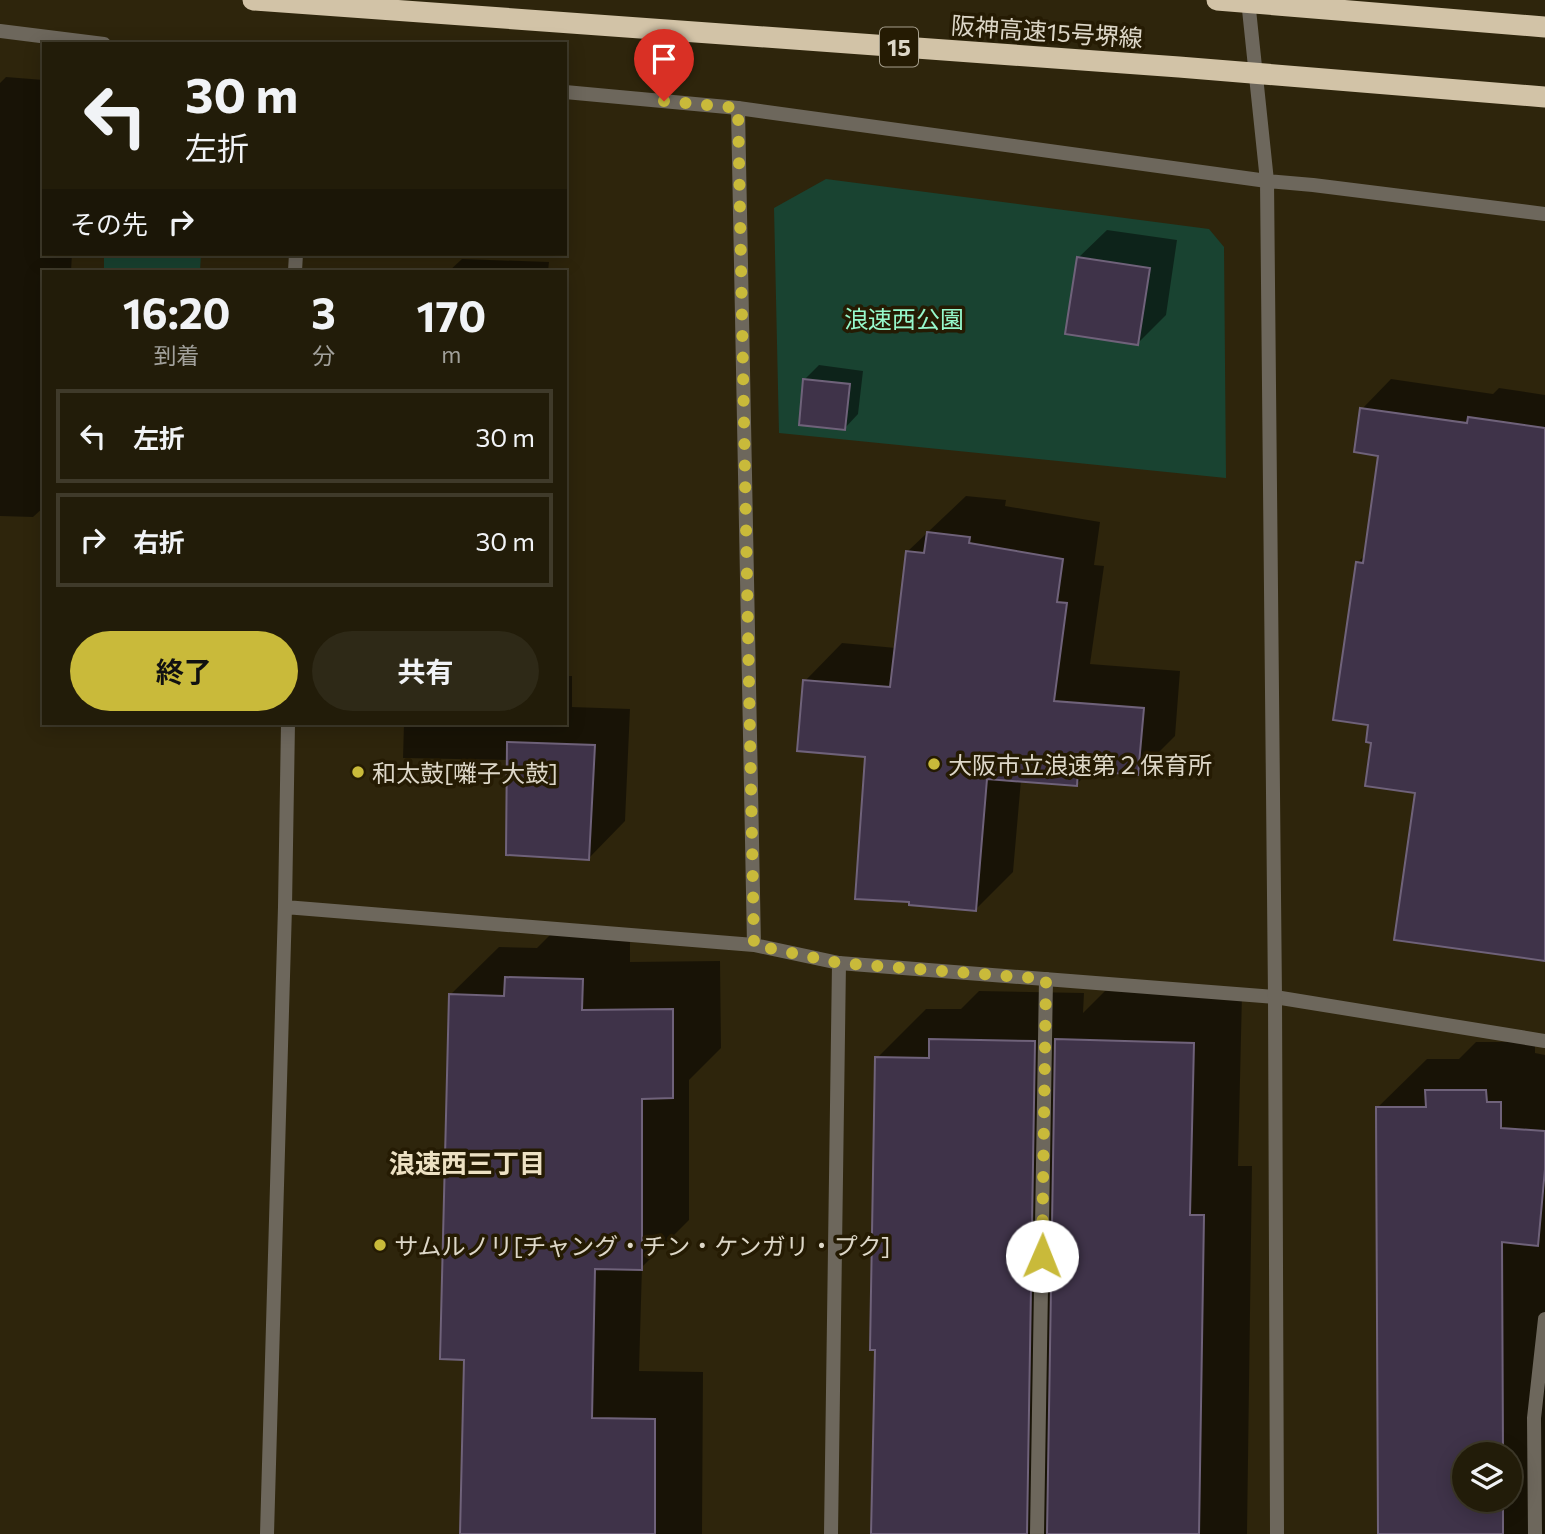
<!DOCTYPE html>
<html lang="ja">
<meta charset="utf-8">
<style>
body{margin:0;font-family:Commissioner,"Noto Sans JP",sans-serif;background:#2e2917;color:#f1f3f6;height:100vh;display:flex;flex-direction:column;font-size:26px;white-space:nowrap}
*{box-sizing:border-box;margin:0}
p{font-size:23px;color:#a2a19c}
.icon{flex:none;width:38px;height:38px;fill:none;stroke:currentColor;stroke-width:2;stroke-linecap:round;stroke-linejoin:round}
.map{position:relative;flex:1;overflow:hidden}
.panel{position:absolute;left:42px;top:270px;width:525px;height:455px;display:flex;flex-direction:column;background:#221c09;border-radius:0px;box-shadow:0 4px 18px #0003,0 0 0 2px #3f3a2a}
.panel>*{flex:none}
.top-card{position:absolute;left:42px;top:42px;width:525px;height:214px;border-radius:0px;box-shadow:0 4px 18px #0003,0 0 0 2px #3f3a2a;background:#221c09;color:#f1f3f6;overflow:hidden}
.buttons{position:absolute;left:1452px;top:1442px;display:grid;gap:14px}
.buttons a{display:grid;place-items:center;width:70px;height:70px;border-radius:50%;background:#221c09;box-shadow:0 4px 18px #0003,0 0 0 2px #3f3a2a;font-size:35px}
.pin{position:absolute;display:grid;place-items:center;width:60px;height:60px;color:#fff;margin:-72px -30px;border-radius:50% 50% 50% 0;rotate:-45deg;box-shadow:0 0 7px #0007}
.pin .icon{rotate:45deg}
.me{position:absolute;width:77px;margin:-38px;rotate:1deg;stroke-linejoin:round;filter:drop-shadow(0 0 5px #0008)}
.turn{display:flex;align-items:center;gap:24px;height:147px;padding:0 28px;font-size:32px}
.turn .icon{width:91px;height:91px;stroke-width:2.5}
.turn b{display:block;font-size:49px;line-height:60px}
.then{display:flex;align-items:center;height:66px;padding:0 28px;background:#0003;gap:14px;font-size:26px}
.eta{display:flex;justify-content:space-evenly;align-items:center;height:119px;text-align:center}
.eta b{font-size:42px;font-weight:700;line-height:49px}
.action{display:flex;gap:14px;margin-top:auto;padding:14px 28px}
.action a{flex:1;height:80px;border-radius:42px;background:#c9ba3a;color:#111;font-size:28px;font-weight:700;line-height:80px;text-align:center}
.action a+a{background:#2e2917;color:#f1f3f6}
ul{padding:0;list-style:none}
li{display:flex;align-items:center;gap:21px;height:94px;margin:0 14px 10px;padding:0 14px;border:4px solid #3f3a2a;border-radius:0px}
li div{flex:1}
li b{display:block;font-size:26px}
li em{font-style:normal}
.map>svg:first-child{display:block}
.green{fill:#194331}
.shadow{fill:#0007;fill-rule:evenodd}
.building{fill:#3f3349;stroke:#6f627a;stroke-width:2}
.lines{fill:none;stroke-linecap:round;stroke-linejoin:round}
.service{stroke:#6d675c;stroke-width:14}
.minor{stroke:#6d675c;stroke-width:14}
.tertiary{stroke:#6d675c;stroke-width:14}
.motorway-bridge{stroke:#d2c3a7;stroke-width:21}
.route{stroke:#c9ba3a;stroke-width:12;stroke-dasharray:0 21.6}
.poi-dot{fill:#c9ba3a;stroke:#251b03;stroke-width:2.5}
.labels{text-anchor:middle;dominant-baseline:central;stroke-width:7;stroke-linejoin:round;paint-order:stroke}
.shield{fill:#251b03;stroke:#a69f8d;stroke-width:2}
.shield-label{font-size:23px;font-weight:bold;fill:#ddd7c8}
.street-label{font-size:24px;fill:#ddd7c8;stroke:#251b03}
.park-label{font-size:24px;fill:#96f9cc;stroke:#251b03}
.poi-label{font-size:24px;fill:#ddd7c8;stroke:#251b03;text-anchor:start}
.neighbourhood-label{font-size:26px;font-weight:bold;fill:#ede1c3;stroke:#251b03}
</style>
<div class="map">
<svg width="1545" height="1534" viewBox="0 0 1545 1534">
<rect width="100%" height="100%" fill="#2e250c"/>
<!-- green -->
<path class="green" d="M 826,179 L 1209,229 L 1224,247 L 1226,478 L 779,433 L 774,208 Z
M 104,254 L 201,254 L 200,271 L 104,271 Z"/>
<!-- shadow -->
<path class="shadow" d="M 6,77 L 44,80 L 44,254 L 72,254 L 71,271 L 44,271 L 44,507 L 33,517 L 0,516 L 0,83 Z
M 1107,230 L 1177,240 L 1166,315 L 1138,343 L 1078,258 Z
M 462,259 L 549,262 L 548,271 L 449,271 Z
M 819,365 L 863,371 L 858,414 L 844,429 L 805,379 Z
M 1391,379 L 1493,394 L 1499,388 L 1545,395 L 1545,959 L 1417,791 L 1370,723 L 1357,563 L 1366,554 L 1380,454 L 1362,409 Z
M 966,496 L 1006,500 L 1005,506 L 1100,522 L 1094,565 L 1104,566 L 1090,664 L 1180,671 L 1175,736 L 1137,774 L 1091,769 L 1077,784 L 1021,780 L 1013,872 L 976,909 L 867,756 L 805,681 L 842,643 L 896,648 L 908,551 Z
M 565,676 L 572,676 L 572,707 L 630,709 L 625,821 L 589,858 L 508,760 L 403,758 L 404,723 L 565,723 Z
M 555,930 L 630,931 L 630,962 L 720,961 L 721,1048 L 689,1080 L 689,1220 L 642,1267 L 639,1371 L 703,1372 L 702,1534 L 461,1534 L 465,1358 L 450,995 L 499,947 L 537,948 Z
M 979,991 L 1084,993 L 1083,1013 L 1105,991 L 1242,994 L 1238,1166 L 1252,1166 L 1247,1534 L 873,1534 L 877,1348 L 877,1058 L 926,1009 L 961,1009 Z
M 1476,1042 L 1535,1042 L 1535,1053 L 1545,1055 L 1545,1534 L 1380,1534 L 1377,1108 L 1427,1059 L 1459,1059 ZM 1465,1454 L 1510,1454 L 1510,1500 L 1465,1500 Z"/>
<!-- building -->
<path class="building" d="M 1077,257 L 1150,268 L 1138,345 L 1065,334 Z
M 803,379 L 850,384 L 845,430 L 799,425 Z
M 1360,408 L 1467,423 L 1468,417 L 1545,428 L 1545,961 L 1394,940 L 1415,793 L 1365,786 L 1371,743 L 1366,742 L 1368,725 L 1333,720 L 1356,562 L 1363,563 L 1378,456 L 1354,452 Z
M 927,532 L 970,537 L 969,543 L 1063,559 L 1057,602 L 1067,603 L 1054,701 L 1144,708 L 1138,775 L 1078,770 L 1077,786 L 987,779 L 976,911 L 909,905 L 909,902 L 855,899 L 865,757 L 797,751 L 803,680 L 890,687 L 906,551 L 924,553 Z
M 507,742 L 595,745 L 589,860 L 506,855 Z
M 505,977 L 583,979 L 582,1010 L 673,1009 L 673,1098 L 642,1099 L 642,1270 L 595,1269 L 592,1418 L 655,1419 L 655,1534 L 460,1534 L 464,1360 L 440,1359 L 449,994 L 504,996 Z
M 929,1039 L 1035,1041 L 1027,1534 L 871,1534 L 875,1350 L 870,1350 L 875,1057 L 929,1058 Z
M 1055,1039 L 1194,1043 L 1190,1215 L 1204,1215 L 1199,1534 L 1047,1534 Z
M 1425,1090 L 1486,1090 L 1487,1102 L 1501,1102 L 1501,1128 L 1545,1131 L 1545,1169 L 1538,1246 L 1502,1242 L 1503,1454 L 1465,1454 L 1465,1500 L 1503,1500 L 1503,1534 L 1378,1534 L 1376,1107 L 1426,1107 Z"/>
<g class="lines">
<!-- service -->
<path class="service" d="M 831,1534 L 839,963
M 1037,1534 L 1046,979
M 1535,1534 L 1534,1418 L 1545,1319"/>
<!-- minor -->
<path class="minor" d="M 738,108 L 754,945
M 295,271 L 296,254
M 285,907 L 754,945 L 839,963 L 1275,997 L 1545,1041
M 267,1534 L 285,907 L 288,723"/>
<!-- tertiary -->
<path class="tertiary" d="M 1248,0 L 1267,181 L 1275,997 L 1277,1534
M 0,31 L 104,44
M 565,92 L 738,108 L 1267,181 L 1313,185 L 1545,214"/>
<!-- motorway-bridge -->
<path class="motorway-bridge" d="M 253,0 L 1179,67 L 1545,97
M 1217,0 L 1545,27"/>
</g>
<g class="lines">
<!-- route -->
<path class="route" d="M 664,101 L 738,108 L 754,945 L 839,963 L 1046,979 L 1042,1256"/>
</g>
<!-- markers -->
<g class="poi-dot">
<circle cx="934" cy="764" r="7"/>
<circle cx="358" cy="772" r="7"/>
<circle cx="380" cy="1245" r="7"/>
</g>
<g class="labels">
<!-- shield labels -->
<rect class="shield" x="880" y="27.5" width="38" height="39" rx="5"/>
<g class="shield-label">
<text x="899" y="47">15</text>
</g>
<!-- street labels -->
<g class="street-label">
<text transform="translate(1047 31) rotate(4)">阪神高速15号堺線</text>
</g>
<!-- park labels -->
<g class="park-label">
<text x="904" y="318">浪速西公園</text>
</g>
<!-- poi labels -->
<g class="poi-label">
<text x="948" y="764">大阪市立浪速第２保育所</text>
<text x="372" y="772">和太鼓[囃子大鼓]</text>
<text x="394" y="1245">サムルノリ[チャング・チン・ケンガリ・プク]</text>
</g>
<!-- neighbourhood labels -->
<g class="neighbourhood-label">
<text x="467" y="1162">浪速西三丁目</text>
</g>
</g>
</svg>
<div class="buttons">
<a><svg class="icon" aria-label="layers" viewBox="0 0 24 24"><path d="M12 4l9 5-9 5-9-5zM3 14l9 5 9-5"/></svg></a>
</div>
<div class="pin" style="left:664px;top:101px;background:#d93025"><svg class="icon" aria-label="arrive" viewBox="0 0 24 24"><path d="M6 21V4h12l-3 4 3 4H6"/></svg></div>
<svg class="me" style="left:1042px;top:1256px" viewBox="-20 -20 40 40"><circle r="19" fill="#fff"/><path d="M0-13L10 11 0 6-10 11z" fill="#c9ba3a"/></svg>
<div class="top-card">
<div class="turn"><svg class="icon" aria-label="left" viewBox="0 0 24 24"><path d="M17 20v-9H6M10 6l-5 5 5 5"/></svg><div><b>30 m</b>左折</div></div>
<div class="then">その先<svg class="icon" aria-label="right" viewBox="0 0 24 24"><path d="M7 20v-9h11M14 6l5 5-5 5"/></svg></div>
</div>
<section class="panel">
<div class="eta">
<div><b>16:20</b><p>到着</p></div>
<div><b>3</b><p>分</p></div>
<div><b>170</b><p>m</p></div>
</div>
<ul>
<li><svg class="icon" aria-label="left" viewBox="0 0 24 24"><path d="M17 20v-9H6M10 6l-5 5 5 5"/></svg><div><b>左折</b></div><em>30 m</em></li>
<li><svg class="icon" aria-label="right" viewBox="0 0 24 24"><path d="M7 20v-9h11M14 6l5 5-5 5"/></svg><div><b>右折</b></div><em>30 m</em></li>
</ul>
<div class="action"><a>終了</a><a>共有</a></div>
</section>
</div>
